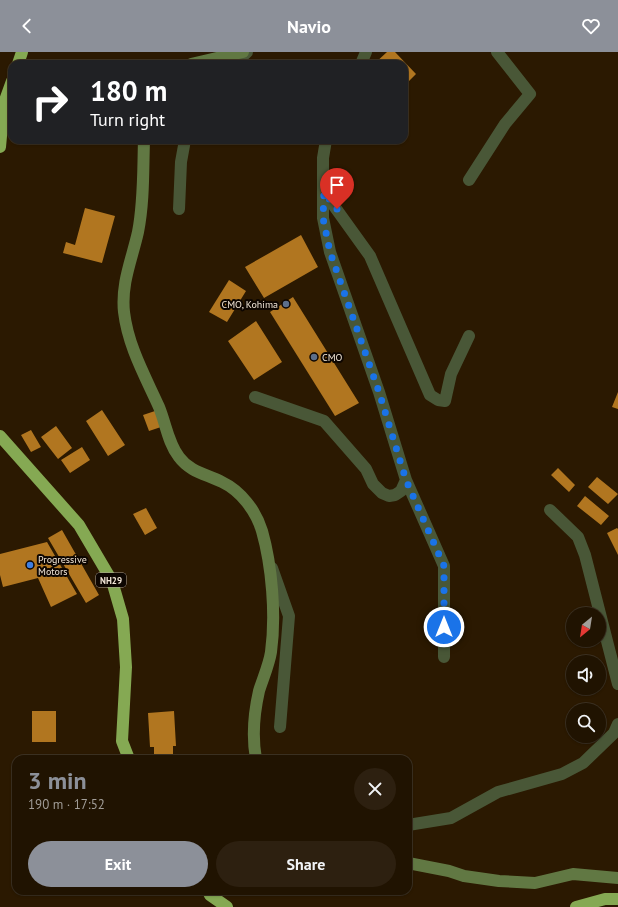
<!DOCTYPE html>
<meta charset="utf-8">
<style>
body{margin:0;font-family:"PT Sans",sans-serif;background:#2d2010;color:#f1f3f6;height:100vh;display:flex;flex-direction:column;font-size:15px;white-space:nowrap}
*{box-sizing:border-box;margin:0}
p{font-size:13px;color:#a29e99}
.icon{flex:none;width:22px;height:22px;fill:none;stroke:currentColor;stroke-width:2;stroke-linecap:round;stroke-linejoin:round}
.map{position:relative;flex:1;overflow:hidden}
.sheet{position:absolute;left:12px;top:703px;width:400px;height:140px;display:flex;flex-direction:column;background:#201301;border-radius:12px;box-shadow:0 1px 3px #0004,0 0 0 1px #3d3223}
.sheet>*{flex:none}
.guide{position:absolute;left:8px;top:8px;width:400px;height:84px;border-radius:12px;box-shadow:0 1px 3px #0004,0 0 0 1px #3d3223;background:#202124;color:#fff;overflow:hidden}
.needle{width:26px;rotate:210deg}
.tools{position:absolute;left:566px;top:555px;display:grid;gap:8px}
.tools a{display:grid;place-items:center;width:40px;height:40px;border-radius:50%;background:#201301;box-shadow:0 1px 3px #0004,0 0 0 1px #3d3223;font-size:20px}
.pin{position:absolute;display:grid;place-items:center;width:34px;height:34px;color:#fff;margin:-41px -17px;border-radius:50% 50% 50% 0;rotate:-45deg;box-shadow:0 0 4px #0007}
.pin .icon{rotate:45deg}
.me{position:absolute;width:44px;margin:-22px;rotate:0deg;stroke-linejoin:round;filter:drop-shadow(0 0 3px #0008)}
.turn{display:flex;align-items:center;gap:14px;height:84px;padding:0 16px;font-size:18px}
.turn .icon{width:52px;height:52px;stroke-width:2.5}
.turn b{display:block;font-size:28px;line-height:34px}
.round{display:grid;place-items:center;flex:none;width:42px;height:42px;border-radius:21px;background:#2d2010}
.overview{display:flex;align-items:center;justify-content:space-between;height:68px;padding:0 16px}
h1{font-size:24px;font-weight:800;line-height:30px;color:#8c9099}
.action{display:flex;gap:8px;margin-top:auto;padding:8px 16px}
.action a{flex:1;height:46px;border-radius:24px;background:#8c9099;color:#fff;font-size:16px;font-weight:800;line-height:46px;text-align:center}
.action a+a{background:#2d2010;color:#f1f3f6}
header{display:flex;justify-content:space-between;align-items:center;height:52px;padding:0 16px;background:#8c9099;color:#fff;font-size:18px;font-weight:800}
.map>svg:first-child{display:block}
.building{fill:#b17620}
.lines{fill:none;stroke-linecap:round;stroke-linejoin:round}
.street{stroke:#495737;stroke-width:12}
.secondary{stroke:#617843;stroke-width:12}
.highway{stroke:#85a953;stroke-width:12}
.route{stroke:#1a73e8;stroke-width:7;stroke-dasharray:0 12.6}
.service-dot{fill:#5c6f8a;stroke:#0d0601;stroke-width:1.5}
.shop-dot{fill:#3f7fe0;stroke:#0d0601;stroke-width:1.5}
.labels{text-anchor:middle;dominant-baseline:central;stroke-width:4;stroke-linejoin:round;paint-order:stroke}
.shield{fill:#0d0601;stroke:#ada296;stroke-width:1}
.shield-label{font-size:9px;font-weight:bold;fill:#f1e5d6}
.poi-label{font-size:10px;fill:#f1e5d6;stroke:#0d0601;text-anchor:start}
</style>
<header><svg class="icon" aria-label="back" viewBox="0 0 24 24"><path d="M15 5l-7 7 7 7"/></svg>Navio<svg class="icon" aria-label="heart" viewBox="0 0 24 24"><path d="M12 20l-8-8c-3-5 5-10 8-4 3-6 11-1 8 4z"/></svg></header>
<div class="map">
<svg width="618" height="855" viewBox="0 0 618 855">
<rect width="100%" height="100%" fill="#2b1901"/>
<!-- building -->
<path class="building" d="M 387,0 L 395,0 L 416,22 L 404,34 L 404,12 L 374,12 Z
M 85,156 L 115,164 L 102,211 L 63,201 L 66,190 L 75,193 Z
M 301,183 L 318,215 L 264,246 L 245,215 Z
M 229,228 L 246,239 L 227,270 L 209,260 Z
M 293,245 L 359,351 L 335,364 L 270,260 Z
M 256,269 L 282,310 L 254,328 L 228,289 Z
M 618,340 L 618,357 L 612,355 Z
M 102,358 L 125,393 L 108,404 L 86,369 Z
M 155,359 L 161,375 L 149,379 L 143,363 Z
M 56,374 L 72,396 L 58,407 L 41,385 Z
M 31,378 L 41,395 L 31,400 L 21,383 Z
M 82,395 L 90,408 L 70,421 L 61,408 Z
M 558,416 L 575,433 L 569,440 L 551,423 Z
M 597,425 L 618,442 L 608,452 L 588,435 Z
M 585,444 L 609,464 L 601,473 L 577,454 Z
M 146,456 L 157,476 L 145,483 L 133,462 Z
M 617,476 L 618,477 L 618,503 L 607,481 Z
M 62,478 L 99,543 L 86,551 L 48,486 Z
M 47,490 L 77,542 L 51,555 L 38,526 L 3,535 L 0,523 L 0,502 Z
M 32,659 L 56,659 L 56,690 L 32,690 Z
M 174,659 L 176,694 L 173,694 L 173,702 L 154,703 L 154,695 L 150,695 L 148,661 Z"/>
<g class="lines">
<!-- street -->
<path class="street" d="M 234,12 L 247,0
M 361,12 L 366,0
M 326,88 L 323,106 L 323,166 L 330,200 L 379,340 L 406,428 L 444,514 L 444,605
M 469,128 L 505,72 L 530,42 L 497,0
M 324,140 L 370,204 L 430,343 L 438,348 L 445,349 L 451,322 L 469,284
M 179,157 L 181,110 L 185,88
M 255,345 L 324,369 L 366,417 L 373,432 L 382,441 L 389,444 L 395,443 L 401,439 L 406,428
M 550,458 L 578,485 L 585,503 L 618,632
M 272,516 L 289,564 L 280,675
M 408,773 L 451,766 L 498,740 L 562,722 L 583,711 L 614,681 L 618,672"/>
<!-- secondary -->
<path class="secondary" d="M 191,12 L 243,0
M 144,88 C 143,118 144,150 138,180 C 132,207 121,231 124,260 C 128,294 145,324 159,355 C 166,372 168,391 179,405 C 190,420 206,422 222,430 C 241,439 256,459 262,479 C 272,514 276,563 271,600 C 269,613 263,626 259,639 C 254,661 252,685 256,707
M 408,811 L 449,819 L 464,824 L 499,829 L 535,831 L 573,822 L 618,826"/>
<!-- highway -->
<path class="highway" d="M 18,12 L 22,0
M 0,95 L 4,51 L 12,29
M 0,384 L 79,473 L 112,529 L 123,567 L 126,615 L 122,689 L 129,707
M 208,839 L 210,843 L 227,855
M 576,855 L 605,847 L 618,847"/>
</g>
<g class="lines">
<!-- route -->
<path class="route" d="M 337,157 L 324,140 L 323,166 L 330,200 L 379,340 L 406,428 L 444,514 L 444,575"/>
</g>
<!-- markers -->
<g class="service-dot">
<circle cx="286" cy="252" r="4"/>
<circle cx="314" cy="305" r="4"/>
</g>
<circle class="shop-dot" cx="30" cy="513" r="4"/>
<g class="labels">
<!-- shield labels -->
<rect class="shield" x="96" y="521" width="30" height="14" rx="3"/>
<g class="shield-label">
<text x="111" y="528">NH29</text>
</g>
<!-- poi labels -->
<g class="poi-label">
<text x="278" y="252" text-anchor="end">CMO, Kohima</text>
<text x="322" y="305">CMO</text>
<text x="38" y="507">Progressive<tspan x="38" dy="12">Motors</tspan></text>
</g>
</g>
</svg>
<div class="tools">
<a><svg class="needle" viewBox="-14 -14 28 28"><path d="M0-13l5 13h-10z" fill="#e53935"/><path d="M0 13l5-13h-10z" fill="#a29e99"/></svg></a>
<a><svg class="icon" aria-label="sound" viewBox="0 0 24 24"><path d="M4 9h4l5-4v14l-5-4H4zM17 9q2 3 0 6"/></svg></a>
<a><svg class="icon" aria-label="search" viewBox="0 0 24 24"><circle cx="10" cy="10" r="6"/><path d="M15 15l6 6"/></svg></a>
</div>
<div class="pin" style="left:337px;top:157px;background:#d93025"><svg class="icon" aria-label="arrive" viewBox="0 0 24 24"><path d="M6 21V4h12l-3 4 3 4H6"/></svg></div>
<svg class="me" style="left:444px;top:575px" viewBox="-20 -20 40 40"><circle r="17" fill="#1a73e8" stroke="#fff" stroke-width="3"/><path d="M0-11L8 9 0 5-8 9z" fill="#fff"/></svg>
<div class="guide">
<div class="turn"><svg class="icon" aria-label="right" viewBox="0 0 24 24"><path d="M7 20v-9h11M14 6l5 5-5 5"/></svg><div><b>180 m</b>Turn right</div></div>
</div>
<section class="sheet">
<div class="overview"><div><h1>3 min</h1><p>190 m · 17:52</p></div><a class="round"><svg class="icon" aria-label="close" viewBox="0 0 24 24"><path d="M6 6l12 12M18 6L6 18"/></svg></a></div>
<div class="action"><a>Exit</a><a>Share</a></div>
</section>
</div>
